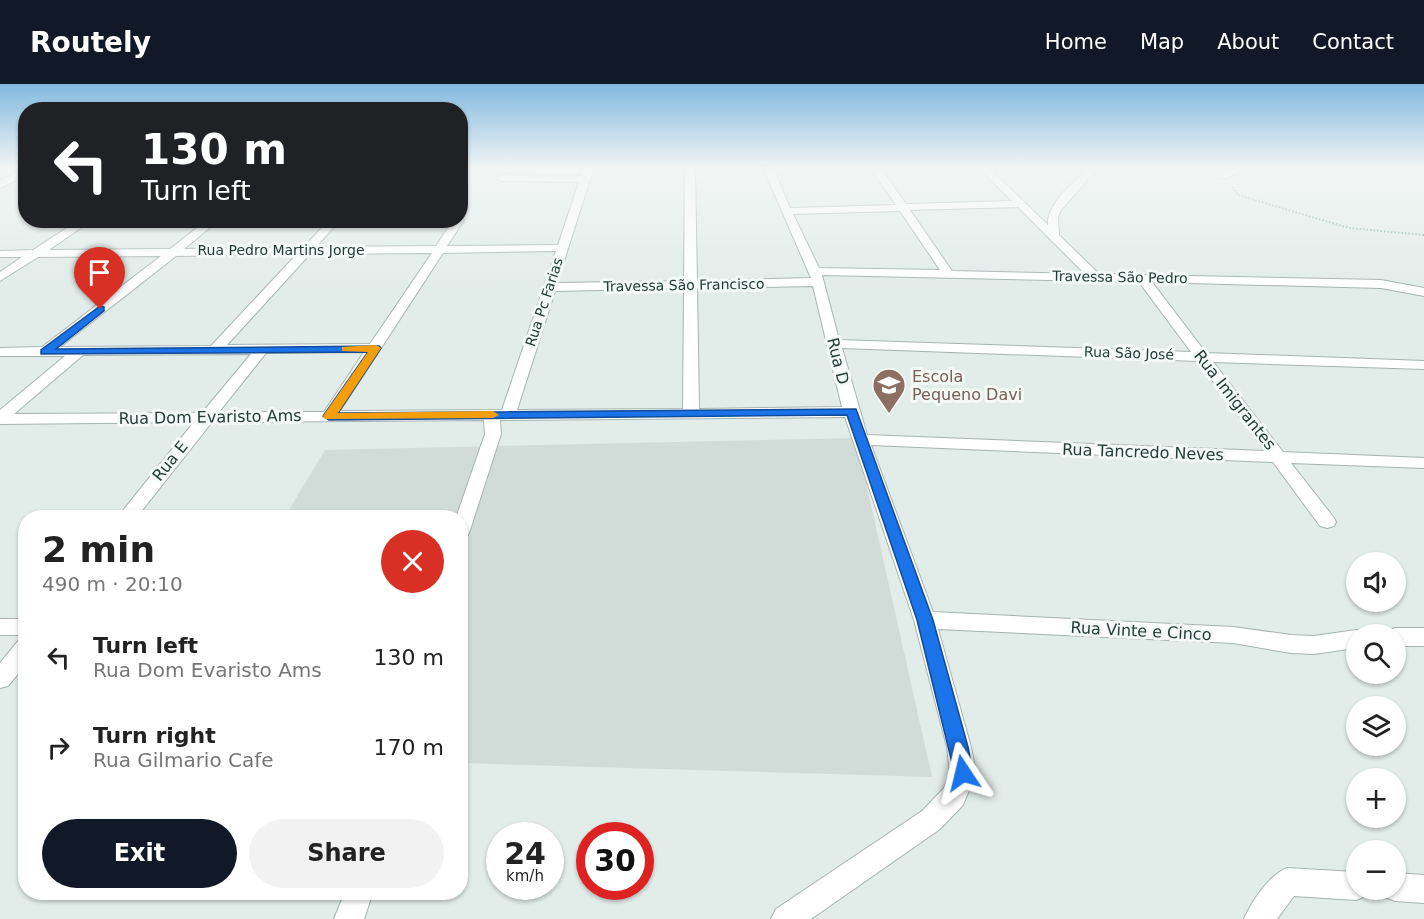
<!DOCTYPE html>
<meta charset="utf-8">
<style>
body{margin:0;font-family:"DejaVu Sans",sans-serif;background:#f2f2f2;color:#222;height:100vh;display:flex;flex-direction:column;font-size:22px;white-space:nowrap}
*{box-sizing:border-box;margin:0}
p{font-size:20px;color:#767676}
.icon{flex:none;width:33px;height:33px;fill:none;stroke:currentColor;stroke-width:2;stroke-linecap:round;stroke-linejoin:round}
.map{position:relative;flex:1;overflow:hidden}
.panel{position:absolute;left:18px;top:426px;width:450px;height:390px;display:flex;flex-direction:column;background:#fff;border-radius:24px;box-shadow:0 2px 4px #0004}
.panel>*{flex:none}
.banner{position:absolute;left:18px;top:18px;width:450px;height:126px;border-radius:24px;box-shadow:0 2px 4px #0004;background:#202124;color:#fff;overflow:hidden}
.fabs{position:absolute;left:1346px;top:468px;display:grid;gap:12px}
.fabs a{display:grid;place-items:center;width:60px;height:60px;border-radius:50%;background:#fff;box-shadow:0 2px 4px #0004;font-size:30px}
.speed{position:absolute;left:486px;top:738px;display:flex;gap:12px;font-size:30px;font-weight:700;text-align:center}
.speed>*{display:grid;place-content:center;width:78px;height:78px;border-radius:50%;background:#fff;box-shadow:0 2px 4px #0004;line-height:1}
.speed small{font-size:15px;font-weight:400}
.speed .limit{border:9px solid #d22;background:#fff;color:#111}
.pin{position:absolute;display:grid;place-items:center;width:51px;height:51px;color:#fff;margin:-62px -26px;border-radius:50% 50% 50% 0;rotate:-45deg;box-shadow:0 0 6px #0007}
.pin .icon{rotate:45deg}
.me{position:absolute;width:66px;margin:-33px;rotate:350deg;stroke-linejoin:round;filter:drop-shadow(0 0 4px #0008)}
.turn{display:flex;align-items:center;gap:21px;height:126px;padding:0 24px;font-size:27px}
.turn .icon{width:78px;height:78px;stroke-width:2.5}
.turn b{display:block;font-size:42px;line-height:51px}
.round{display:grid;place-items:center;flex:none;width:63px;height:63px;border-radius:32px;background:#f2f2f2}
.headline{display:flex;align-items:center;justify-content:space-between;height:102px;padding:0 24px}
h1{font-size:36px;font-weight:700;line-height:45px}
.button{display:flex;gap:12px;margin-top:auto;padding:12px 24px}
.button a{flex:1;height:69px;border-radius:36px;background:#111827;color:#fff;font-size:24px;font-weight:700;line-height:69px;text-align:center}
.button a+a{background:#f2f2f2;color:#222}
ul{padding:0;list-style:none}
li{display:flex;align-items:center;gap:18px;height:90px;padding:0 24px}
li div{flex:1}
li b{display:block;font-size:22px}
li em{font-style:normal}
header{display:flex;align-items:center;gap:36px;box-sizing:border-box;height:84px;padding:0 30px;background:#111827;color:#fff}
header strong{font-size:28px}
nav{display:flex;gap:33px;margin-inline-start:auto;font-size:21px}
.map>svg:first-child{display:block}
.built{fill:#d1dcd8}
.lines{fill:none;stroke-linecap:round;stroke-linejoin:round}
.minor-casing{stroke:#a5b4b0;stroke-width:2}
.path{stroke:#83b0a6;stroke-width:2;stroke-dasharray:1.5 2;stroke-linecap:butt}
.minor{fill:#fff;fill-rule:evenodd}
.route{fill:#1a73e8;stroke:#114b97;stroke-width:1.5}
.slow{fill:#f59e0b}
.labels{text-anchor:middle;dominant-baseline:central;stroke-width:6;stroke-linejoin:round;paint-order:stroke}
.far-street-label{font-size:14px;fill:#223d38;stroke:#f3f9f6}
.street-label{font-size:16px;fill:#223d38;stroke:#f3f9f6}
.education-label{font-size:16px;fill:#785e54;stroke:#f3f9f6;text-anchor:start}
</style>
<header>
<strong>Routely</strong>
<nav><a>Home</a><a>Map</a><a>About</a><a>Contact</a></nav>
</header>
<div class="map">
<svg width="1424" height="835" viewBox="0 0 1424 835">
<rect width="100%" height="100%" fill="#e2ece9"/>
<!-- built -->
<path class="built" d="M 856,354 L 932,693 L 461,679 L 460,434 L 284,434 L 325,366 Z"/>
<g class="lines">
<defs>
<path id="minor" d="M 21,86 L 26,86 L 26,91 L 0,104 L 0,97 Z
M 583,86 L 593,86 L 557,199 L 684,197 L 685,86 L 695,86 L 697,197 L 811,194 L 764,86 L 774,86 L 790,124 L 896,121 L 872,86 L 882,86 L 906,120 L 1012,117 L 981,86 L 991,86 L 1048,141 C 1047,119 1072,101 1086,86 L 1096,86 L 1061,126 L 1058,133 L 1059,151 L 1099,190 L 1381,196 L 1424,204 L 1424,212 L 1381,204 L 1152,198 L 1206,269 L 1424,277 L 1424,285 L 1213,278 L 1283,368 L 1424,374 L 1424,384 L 1291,379 L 1334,434 L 1336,438 L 1334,442 L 1327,444 L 1320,442 L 1273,378 L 871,361 L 933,528 L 1233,543 L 1291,551 L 1314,552 L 1356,546 L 1364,550 L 1356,550 L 1356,564 L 1314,570 L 1291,569 L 1233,559 L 938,545 L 971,663 L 976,689 L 963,721 L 940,745 L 811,835 L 771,835 L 776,825 L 922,727 L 944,704 L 950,689 L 947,663 L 914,536 L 845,333 L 500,336 L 501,350 L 470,446 L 468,451 L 461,452 L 460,434 L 456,434 L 485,350 L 484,336 L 212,338 L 136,434 L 117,434 L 194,338 L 0,340 L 0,326 L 65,272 L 0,272 L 0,264 L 42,263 L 161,172 L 38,173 L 0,197 L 0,188 L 22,173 L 0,173 L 0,167 L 33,166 L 79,136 L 92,136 L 49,166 L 170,165 L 207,136 L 219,136 L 184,165 L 304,163 L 329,136 L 340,136 L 316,163 L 436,162 L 453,136 L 460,136 L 460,133 L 464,136 L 447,162 L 558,161 L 579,98 L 501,97 L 496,94 L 501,91 L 581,92 ZM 1018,123 L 1085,190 L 952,187 L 910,126 ZM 900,127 L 940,186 L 819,184 L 793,130 ZM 556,167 L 502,326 L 340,327 L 443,169 ZM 432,169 L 370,260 L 227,261 L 310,170 ZM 297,170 L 211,262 L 60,263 L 176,172 ZM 822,191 L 1139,198 L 1191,268 L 839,256 ZM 813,202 L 842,323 L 699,325 L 697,204 ZM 684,204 L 683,325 L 517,326 L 555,207 ZM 842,264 L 1198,277 L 1265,367 L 867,351 ZM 364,268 L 324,328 L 219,328 L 266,269 ZM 251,270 L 202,329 L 14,330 L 83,271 Z
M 1229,86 L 1242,86 L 1227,94 L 1221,94 L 1221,90 Z
M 0,535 L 26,535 L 26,551 L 0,551 Z
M 1395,544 L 1424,544 L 1424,562 L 1395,562 L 1395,550 L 1386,550 L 1387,547 Z
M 26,554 L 26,580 L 8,602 L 0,604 L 0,579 L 18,557 Z
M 1287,784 L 1356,788 L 1356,806 L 1369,806 L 1366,812 L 1356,816 L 1294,812 L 1277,835 L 1244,835 C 1252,817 1269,791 1287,784 Z
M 1395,789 L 1424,791 L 1424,819 L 1395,817 L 1385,813 L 1382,806 L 1395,806 Z
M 345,808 L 373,808 L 364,835 L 334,835 Z"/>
</defs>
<!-- minor casing -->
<use href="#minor" class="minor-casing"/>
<!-- path -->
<path class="path" d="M 1232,103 L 1238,111 L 1349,144 L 1424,151"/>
<!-- minor -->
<use href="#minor" class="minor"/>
</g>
<!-- sky -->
<linearGradient id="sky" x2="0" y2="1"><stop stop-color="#83b9df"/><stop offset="0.42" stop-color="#f2f6f5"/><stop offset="1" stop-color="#f2f6f5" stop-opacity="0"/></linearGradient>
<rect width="1424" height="203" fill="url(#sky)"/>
<!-- route -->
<path class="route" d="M 100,222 L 104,223 L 104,227 L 56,265 L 379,262 L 381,264 L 338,329 L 856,325 L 933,536 L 968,663 L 973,689 L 970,695 L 963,698 L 956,695 L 917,536 L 847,331 L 329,336 L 323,332 L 368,268 L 41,270 L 41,266 Z"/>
<!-- slow -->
<path class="slow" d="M 376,261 L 381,264 L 338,329 L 493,327 L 499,331 L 493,334 L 325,335 L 323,332 L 368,268 L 342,267 L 342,263 Z"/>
<!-- icons -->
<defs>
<symbol id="school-pin" viewBox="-11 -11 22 30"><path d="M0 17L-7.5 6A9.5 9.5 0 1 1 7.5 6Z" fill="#8d6e63" stroke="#f3f9f6"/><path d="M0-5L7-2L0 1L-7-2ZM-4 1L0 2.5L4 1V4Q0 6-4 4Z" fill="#fff"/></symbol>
</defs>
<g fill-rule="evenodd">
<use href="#school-pin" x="870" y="282" width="38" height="52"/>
</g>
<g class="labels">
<!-- far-street labels -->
<g class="far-street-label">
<text x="281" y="166">Rua Pedro Martins Jorge</text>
<text transform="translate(1120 193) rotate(1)">Travessa São Pedro</text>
<text transform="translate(684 201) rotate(-1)">Travessa São Francisco</text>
<text transform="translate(544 218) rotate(-72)">Rua Pc Farias</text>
<text transform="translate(1129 269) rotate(2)">Rua São José</text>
</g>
<!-- street labels -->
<g class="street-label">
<text transform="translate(838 277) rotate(76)">Rua D</text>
<text transform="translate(1235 316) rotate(52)">Rua Imigrantes</text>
<text transform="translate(210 333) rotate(-1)">Rua Dom Evaristo Ams</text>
<text transform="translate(1143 368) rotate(2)">Rua Tancredo Neves</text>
<text transform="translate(170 377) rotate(-51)">Rua E</text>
<text transform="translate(1141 547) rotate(3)">Rua Vinte e Cinco</text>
</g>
<!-- education labels -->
<g class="education-label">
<text x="912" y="292">Escola<tspan x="912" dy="18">Pequeno Davi</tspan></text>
</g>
</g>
</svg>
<div class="fabs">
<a><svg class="icon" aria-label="sound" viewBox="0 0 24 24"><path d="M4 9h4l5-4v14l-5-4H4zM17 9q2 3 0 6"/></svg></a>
<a><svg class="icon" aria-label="search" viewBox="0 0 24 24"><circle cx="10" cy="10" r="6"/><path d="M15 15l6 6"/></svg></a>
<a><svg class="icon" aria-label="layers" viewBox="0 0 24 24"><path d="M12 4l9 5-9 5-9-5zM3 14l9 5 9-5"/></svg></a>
<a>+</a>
<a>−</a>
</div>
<div class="speed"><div>24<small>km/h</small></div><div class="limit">30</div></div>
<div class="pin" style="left:100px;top:225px;background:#d93025"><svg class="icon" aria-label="arrive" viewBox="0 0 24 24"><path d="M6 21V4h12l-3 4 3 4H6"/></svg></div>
<svg class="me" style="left:963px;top:689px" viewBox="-20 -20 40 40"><path d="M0-17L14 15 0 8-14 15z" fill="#1a73e8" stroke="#fff" stroke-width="4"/></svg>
<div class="banner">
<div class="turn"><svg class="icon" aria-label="left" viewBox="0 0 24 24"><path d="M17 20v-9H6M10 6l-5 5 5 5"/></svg><div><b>130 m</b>Turn left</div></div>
</div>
<section class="panel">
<div class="headline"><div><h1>2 min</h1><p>490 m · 20:10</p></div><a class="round" style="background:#d93025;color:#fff"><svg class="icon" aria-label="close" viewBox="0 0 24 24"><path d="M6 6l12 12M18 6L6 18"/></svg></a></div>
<ul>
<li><svg class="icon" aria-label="left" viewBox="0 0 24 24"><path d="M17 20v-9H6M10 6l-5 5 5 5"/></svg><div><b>Turn left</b><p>Rua Dom Evaristo Ams</p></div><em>130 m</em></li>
<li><svg class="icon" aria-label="right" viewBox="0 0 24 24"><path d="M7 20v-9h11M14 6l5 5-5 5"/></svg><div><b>Turn right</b><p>Rua Gilmario Cafe</p></div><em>170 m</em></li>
</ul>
<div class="button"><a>Exit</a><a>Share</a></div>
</section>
</div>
